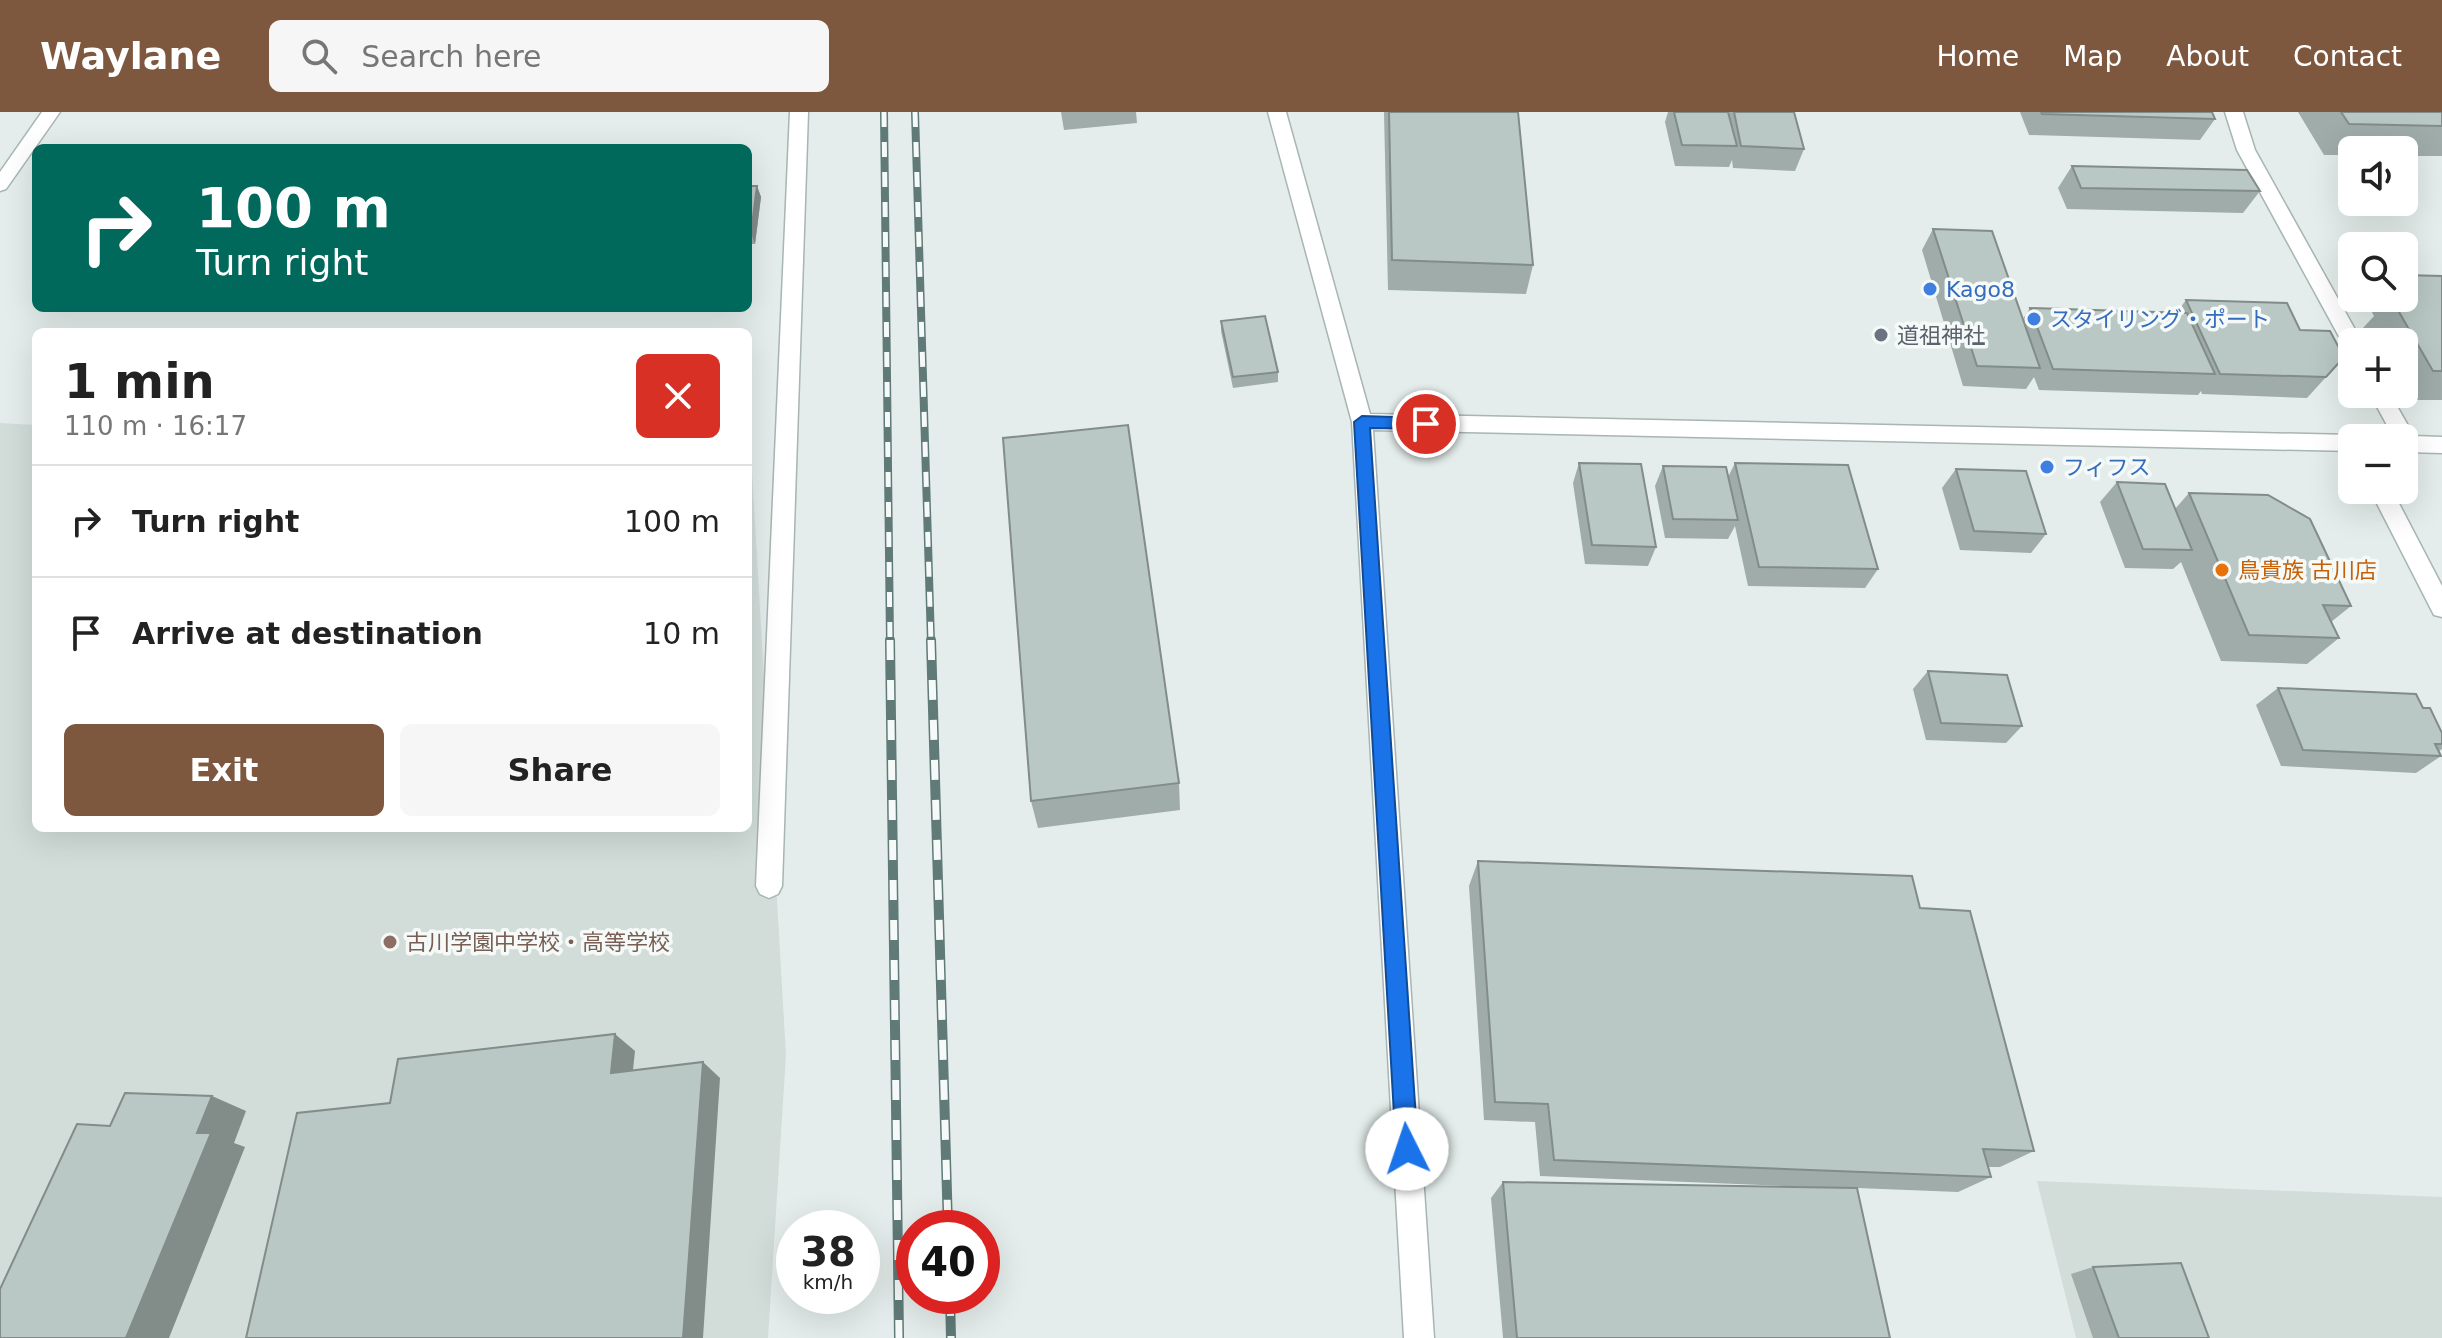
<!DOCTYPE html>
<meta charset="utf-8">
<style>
body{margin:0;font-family:"DejaVu Sans","Noto Sans JP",sans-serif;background:#f6f6f6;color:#222;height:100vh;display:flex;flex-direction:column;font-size:30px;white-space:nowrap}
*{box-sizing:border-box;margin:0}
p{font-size:26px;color:#767676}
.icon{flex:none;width:44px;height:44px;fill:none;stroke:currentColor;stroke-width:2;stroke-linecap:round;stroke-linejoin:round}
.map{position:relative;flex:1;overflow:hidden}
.panel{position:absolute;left:32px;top:216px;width:720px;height:504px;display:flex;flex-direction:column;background:#fff;border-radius:12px;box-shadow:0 8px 32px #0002}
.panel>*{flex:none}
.hud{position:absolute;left:32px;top:32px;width:720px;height:168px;border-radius:12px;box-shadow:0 8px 32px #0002;background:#00695c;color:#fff;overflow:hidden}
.fabs{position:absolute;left:2338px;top:24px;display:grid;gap:16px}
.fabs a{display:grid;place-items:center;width:80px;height:80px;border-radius:12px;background:#fff;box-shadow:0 8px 32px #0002;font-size:40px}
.speed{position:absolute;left:776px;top:1098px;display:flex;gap:16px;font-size:40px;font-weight:700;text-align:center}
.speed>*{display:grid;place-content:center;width:104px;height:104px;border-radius:50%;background:#fff;box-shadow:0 8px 32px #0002;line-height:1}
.speed small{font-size:20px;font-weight:400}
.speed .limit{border:12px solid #d22;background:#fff;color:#111}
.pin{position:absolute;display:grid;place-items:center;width:68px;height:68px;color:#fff;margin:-34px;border:4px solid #fff;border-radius:50%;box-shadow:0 2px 8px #0007}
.me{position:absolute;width:88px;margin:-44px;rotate:356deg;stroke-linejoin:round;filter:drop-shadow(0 0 6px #0008)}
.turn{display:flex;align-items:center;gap:28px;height:168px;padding:0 32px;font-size:36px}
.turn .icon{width:104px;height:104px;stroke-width:2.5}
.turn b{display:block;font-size:56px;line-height:68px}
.round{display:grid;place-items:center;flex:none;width:84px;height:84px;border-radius:12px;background:#f6f6f6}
.headline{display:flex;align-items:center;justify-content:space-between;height:136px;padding:0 32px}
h1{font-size:48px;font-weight:600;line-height:60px}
.cta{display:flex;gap:16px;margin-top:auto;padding:16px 32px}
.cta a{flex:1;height:92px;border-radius:12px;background:#7d583f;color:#fff;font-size:32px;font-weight:600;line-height:92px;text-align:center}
.cta a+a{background:#f6f6f6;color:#222}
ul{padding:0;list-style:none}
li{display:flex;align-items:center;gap:24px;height:112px;padding:0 32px;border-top:2px solid #e0e0e0}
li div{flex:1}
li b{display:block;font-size:30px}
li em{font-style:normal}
header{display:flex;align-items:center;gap:48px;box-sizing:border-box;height:112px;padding:0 40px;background:#7d583f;color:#fff}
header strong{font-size:38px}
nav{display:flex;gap:44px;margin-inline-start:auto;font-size:28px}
.search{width:560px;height:72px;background:#f6f6f6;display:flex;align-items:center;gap:20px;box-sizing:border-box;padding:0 28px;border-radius:12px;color:#767676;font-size:30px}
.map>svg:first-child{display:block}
.built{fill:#d2ddda}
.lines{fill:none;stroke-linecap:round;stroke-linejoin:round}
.minor-casing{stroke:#a7b5b3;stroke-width:3}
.minor{fill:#fff;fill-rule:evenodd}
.rail-far1-casing{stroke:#5f7a77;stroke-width:8}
.rail-casing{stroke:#5f7a77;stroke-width:10}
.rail-far1{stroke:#f5faf8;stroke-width:5;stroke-dasharray:15;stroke-linecap:butt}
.rail{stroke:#f5faf8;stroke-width:7;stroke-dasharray:20;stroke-linecap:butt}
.wall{fill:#9faca9}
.shaded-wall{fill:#828c89}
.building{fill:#b9c8c4;stroke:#828c89;stroke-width:2}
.route{fill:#1a73e8;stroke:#114b97;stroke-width:2}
.shop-dot{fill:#3f7fe0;stroke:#f5faf8;stroke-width:3}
.worship-dot{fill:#6b7280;stroke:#f5faf8;stroke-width:3}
.food-dot{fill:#e8710a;stroke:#f5faf8;stroke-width:3}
.education-dot{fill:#8d6e63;stroke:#f5faf8;stroke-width:3}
.labels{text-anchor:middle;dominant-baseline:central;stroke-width:7;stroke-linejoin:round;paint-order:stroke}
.shop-label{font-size:22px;fill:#366cbe;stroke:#f5faf8;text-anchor:start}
.worship-label{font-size:22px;fill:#5b616d;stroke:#f5faf8;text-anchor:start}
.food-label{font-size:22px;fill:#c56008;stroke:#f5faf8;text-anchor:start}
.education-label{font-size:22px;fill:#785e54;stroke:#f5faf8;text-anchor:start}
</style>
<header>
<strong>Waylane</strong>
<div class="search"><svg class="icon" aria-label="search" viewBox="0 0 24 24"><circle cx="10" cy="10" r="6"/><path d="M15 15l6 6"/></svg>Search here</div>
<nav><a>Home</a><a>Map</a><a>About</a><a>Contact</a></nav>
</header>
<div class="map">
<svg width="2442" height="1226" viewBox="0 0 2442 1226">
<rect width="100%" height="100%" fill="#e4edeb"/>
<!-- built -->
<path class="built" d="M 0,311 L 36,313 L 36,716 L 748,716 L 748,358 L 752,359 L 786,943 L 768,1226 L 0,1226 Z
M 2037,1069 L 2442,1085 L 2442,1226 L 2076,1226 Z"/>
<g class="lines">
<defs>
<path id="minor" d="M 42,0 L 60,0 L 6,77 L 0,79 L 0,60 Z
M 790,0 L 808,0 L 782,774 L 778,782 L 769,786 L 760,782 L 756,774 Z
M 1268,0 L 1286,0 L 1370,302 L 2352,323 L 2360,326 L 2352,326 L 2352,339 L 1373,318 L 1434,1226 L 1404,1226 L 1352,310 Z
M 2225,0 L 2243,0 L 2255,38 L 2362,230 L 2352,230 L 2352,237 L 2342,230 L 2237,38 Z
M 2370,282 L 2390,282 L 2414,324 L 2442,325 L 2442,341 L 2404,340 L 2404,326 L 2394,326 Z
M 2370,378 L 2392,378 L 2442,474 L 2442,505 L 2434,503 Z"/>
</defs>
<!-- minor casing -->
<use href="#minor" class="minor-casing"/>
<!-- minor -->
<use href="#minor" class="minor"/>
<defs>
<path id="rail-far1" d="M 884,0 L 890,530
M 915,0 L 931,530"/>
<path id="rail" d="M 890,528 L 899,1226
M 931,528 L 948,1116
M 950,1184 L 951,1226"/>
</defs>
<!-- rail-far1 casing -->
<use href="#rail-far1" class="rail-far1-casing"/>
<!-- rail casing -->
<use href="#rail" class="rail-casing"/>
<!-- rail-far1 -->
<use href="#rail-far1" class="rail-far1"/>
<!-- rail -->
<use href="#rail" class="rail"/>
</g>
<!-- wall -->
<path class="wall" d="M 1061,0 L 1136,0 L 1137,11 L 1064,18 Z
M 1384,0 L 1518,0 L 1533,153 L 1526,182 L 1388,178 Z
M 1668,0 L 1794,0 L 1804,37 L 1795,59 L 1733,56 L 1732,48 L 1729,55 L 1675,54 L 1665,10 Z
M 2020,0 L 2212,0 L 2215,7 L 2200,28 L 2029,23 Z
M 2298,0 L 2442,0 L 2442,44 L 2404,44 L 2404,38 L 2352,38 L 2352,43 L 2324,43 Z
M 2072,54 L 2260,79 L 2243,101 L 2067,97 L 2058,76 Z
M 748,74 L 757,74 L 761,85 L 755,132 L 748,132 Z
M 1933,117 L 2023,207 L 2030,196 L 2177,200 L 2186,188 L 2326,265 L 2307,286 L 2202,282 L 2201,279 L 2198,283 L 2039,278 L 2034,265 L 2026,277 L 1963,274 L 1922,138 Z
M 2404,163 L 2442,164 L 2442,288 L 2403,288 L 2400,282 L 2404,282 L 2404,230 L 2371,230 L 2363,216 L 2374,204 L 2368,193 L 2374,186 L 2404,186 Z
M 1221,209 L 1278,260 L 1278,270 L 1233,276 L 1221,219 Z
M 1579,351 L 1656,435 L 1648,454 L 1585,452 L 1573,371 Z
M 1735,351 L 1878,457 L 1865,476 L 1748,474 L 1735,414 L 1728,427 L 1665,426 L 1655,374 L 1663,354 L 1728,365 Z
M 1956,357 L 2046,422 L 2031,441 L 1960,438 L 1942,376 Z
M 2117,370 L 2175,397 L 2189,381 L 2351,494 L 2331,510 L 2339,526 L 2307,552 L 2221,549 L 2181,450 L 2173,457 L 2125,456 L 2100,390 Z
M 1928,559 L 2022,614 L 2006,631 L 1926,628 L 1913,577 Z
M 2278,576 L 2423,596 L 2442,621 L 2442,637 L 2439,639 L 2441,644 L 2416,661 L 2281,654 L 2256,593 Z
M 1179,671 L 1180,698 L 1038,716 L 1031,689 Z
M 1478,749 L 1920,796 L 2034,1039 L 2000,1055 L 1988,1055 L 1991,1065 L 1958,1080 L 1857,1076 L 1890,1226 L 1503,1226 L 1491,1086 L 1503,1070 L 1835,1076 L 1540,1064 L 1535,1010 L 1484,1008 L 1469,774 Z
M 2093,1155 L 2209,1226 L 2093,1226 L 2071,1162 Z"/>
<!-- shaded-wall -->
<path class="shaded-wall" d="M 757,74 L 761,85 L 755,132 L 751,121 Z
M 615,922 L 635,939 L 631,977 L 611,961 Z
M 703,950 L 720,966 L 703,1226 L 683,1226 Z
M 212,984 L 246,999 L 234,1031 L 245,1035 L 169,1226 L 126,1226 L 197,1021 Z"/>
<!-- building -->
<path class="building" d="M 1389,0 L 1518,0 L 1533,153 L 1392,148 Z
M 1674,0 L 1728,0 L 1737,34 L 1682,33 Z
M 1734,0 L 1794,0 L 1804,37 L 1741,34 Z
M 2041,0 L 2212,0 L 2215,7 L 2042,2 Z
M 2341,0 L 2442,0 L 2442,14 L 2349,12 Z
M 2072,54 L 2247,58 L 2260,79 L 2081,76 Z
M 748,74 L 757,74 L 751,121 L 748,121 Z
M 1933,117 L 1992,119 L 2040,256 L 1977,254 Z
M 2404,163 L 2442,164 L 2442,259 L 2433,259 L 2391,186 L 2410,187 L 2404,177 Z
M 2186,188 L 2287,191 L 2300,218 L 2330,219 L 2344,245 L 2326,265 L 2220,262 Z
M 2030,196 L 2187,201 L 2215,262 L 2053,257 Z
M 1265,204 L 1278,260 L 1233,265 L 1221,209 Z
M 1128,313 L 1179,671 L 1031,689 L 1003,326 Z
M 1579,351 L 1641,352 L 1656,435 L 1592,433 Z
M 1735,351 L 1848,353 L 1878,457 L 1759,455 Z
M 1663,354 L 1726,355 L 1738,408 L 1673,407 Z
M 1956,357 L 2026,359 L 2046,422 L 1974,419 Z
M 2117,370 L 2165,372 L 2192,438 L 2143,437 Z
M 2189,381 L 2268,383 L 2310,407 L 2351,494 L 2323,493 L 2339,526 L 2249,523 Z
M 1928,559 L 2007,563 L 2022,614 L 1941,611 Z
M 2278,576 L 2416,582 L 2423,596 L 2430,596 L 2442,621 L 2442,632 L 2435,632 L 2441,644 L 2303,638 Z
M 1478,749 L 1912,764 L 1920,796 L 1970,799 L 2034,1039 L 1983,1037 L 1991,1065 L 1554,1048 L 1548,992 L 1495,990 Z
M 615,922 L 611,961 L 703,950 L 683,1226 L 246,1226 L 297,1001 L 390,991 L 398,947 Z
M 125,981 L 212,984 L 197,1021 L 211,1021 L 126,1226 L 0,1226 L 0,1177 L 77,1012 L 110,1014 Z
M 1503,1070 L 1857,1076 L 1890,1226 L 1517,1226 Z
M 2181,1151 L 2209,1226 L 2119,1226 L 2093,1155 Z"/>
<!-- route -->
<path class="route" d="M 1362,304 L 1426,306 L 1434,312 L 1426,317 L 1370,316 L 1418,1037 L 1415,1044 L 1407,1047 L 1400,1044 L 1396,1037 L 1354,310 Z"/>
<!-- markers -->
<g class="shop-dot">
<circle cx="1930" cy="177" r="8"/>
<circle cx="2034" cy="207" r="8"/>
<circle cx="2047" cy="355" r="8"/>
</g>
<circle class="worship-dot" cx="1881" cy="223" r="8"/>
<circle class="food-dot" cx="2222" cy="458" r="8"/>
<circle class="education-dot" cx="390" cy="830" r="8"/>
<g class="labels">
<!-- shop labels -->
<g class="shop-label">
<text x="1946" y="177">Kago8</text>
<text x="2050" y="207">スタイリング・ポート</text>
<text x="2063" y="355">フィフス</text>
</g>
<!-- worship labels -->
<g class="worship-label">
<text x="1897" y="223">道祖神社</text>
</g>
<!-- food labels -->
<g class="food-label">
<text x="2238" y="458">鳥貴族 古川店</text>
</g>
<!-- education labels -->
<g class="education-label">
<text x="406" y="830">古川学園中学校・高等学校</text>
</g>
</g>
</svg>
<div class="fabs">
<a><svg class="icon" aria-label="sound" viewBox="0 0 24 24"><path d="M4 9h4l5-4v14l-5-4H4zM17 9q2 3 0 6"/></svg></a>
<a><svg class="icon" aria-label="search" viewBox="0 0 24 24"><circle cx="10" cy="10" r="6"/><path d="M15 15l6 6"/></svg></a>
<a>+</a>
<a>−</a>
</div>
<div class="speed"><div>38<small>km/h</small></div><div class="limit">40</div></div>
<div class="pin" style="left:1426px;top:312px;background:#d93025"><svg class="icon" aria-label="arrive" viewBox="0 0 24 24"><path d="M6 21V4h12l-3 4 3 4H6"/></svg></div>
<svg class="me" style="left:1407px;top:1037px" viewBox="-20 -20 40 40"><circle r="19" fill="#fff"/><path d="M0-13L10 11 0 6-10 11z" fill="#1a73e8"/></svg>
<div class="hud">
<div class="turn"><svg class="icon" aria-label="right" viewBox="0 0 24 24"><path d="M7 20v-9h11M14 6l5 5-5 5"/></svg><div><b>100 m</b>Turn right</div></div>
</div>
<section class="panel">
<div class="headline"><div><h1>1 min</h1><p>110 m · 16:17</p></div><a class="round" style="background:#d93025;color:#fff"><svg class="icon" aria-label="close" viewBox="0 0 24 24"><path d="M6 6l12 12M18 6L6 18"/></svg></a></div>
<ul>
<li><svg class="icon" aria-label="right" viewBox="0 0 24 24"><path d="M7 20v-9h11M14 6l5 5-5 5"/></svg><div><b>Turn right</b></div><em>100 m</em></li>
<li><svg class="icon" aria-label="arrive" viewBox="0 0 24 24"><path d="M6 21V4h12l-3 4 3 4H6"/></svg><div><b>Arrive at destination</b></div><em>10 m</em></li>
</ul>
<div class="cta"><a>Exit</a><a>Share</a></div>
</section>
</div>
